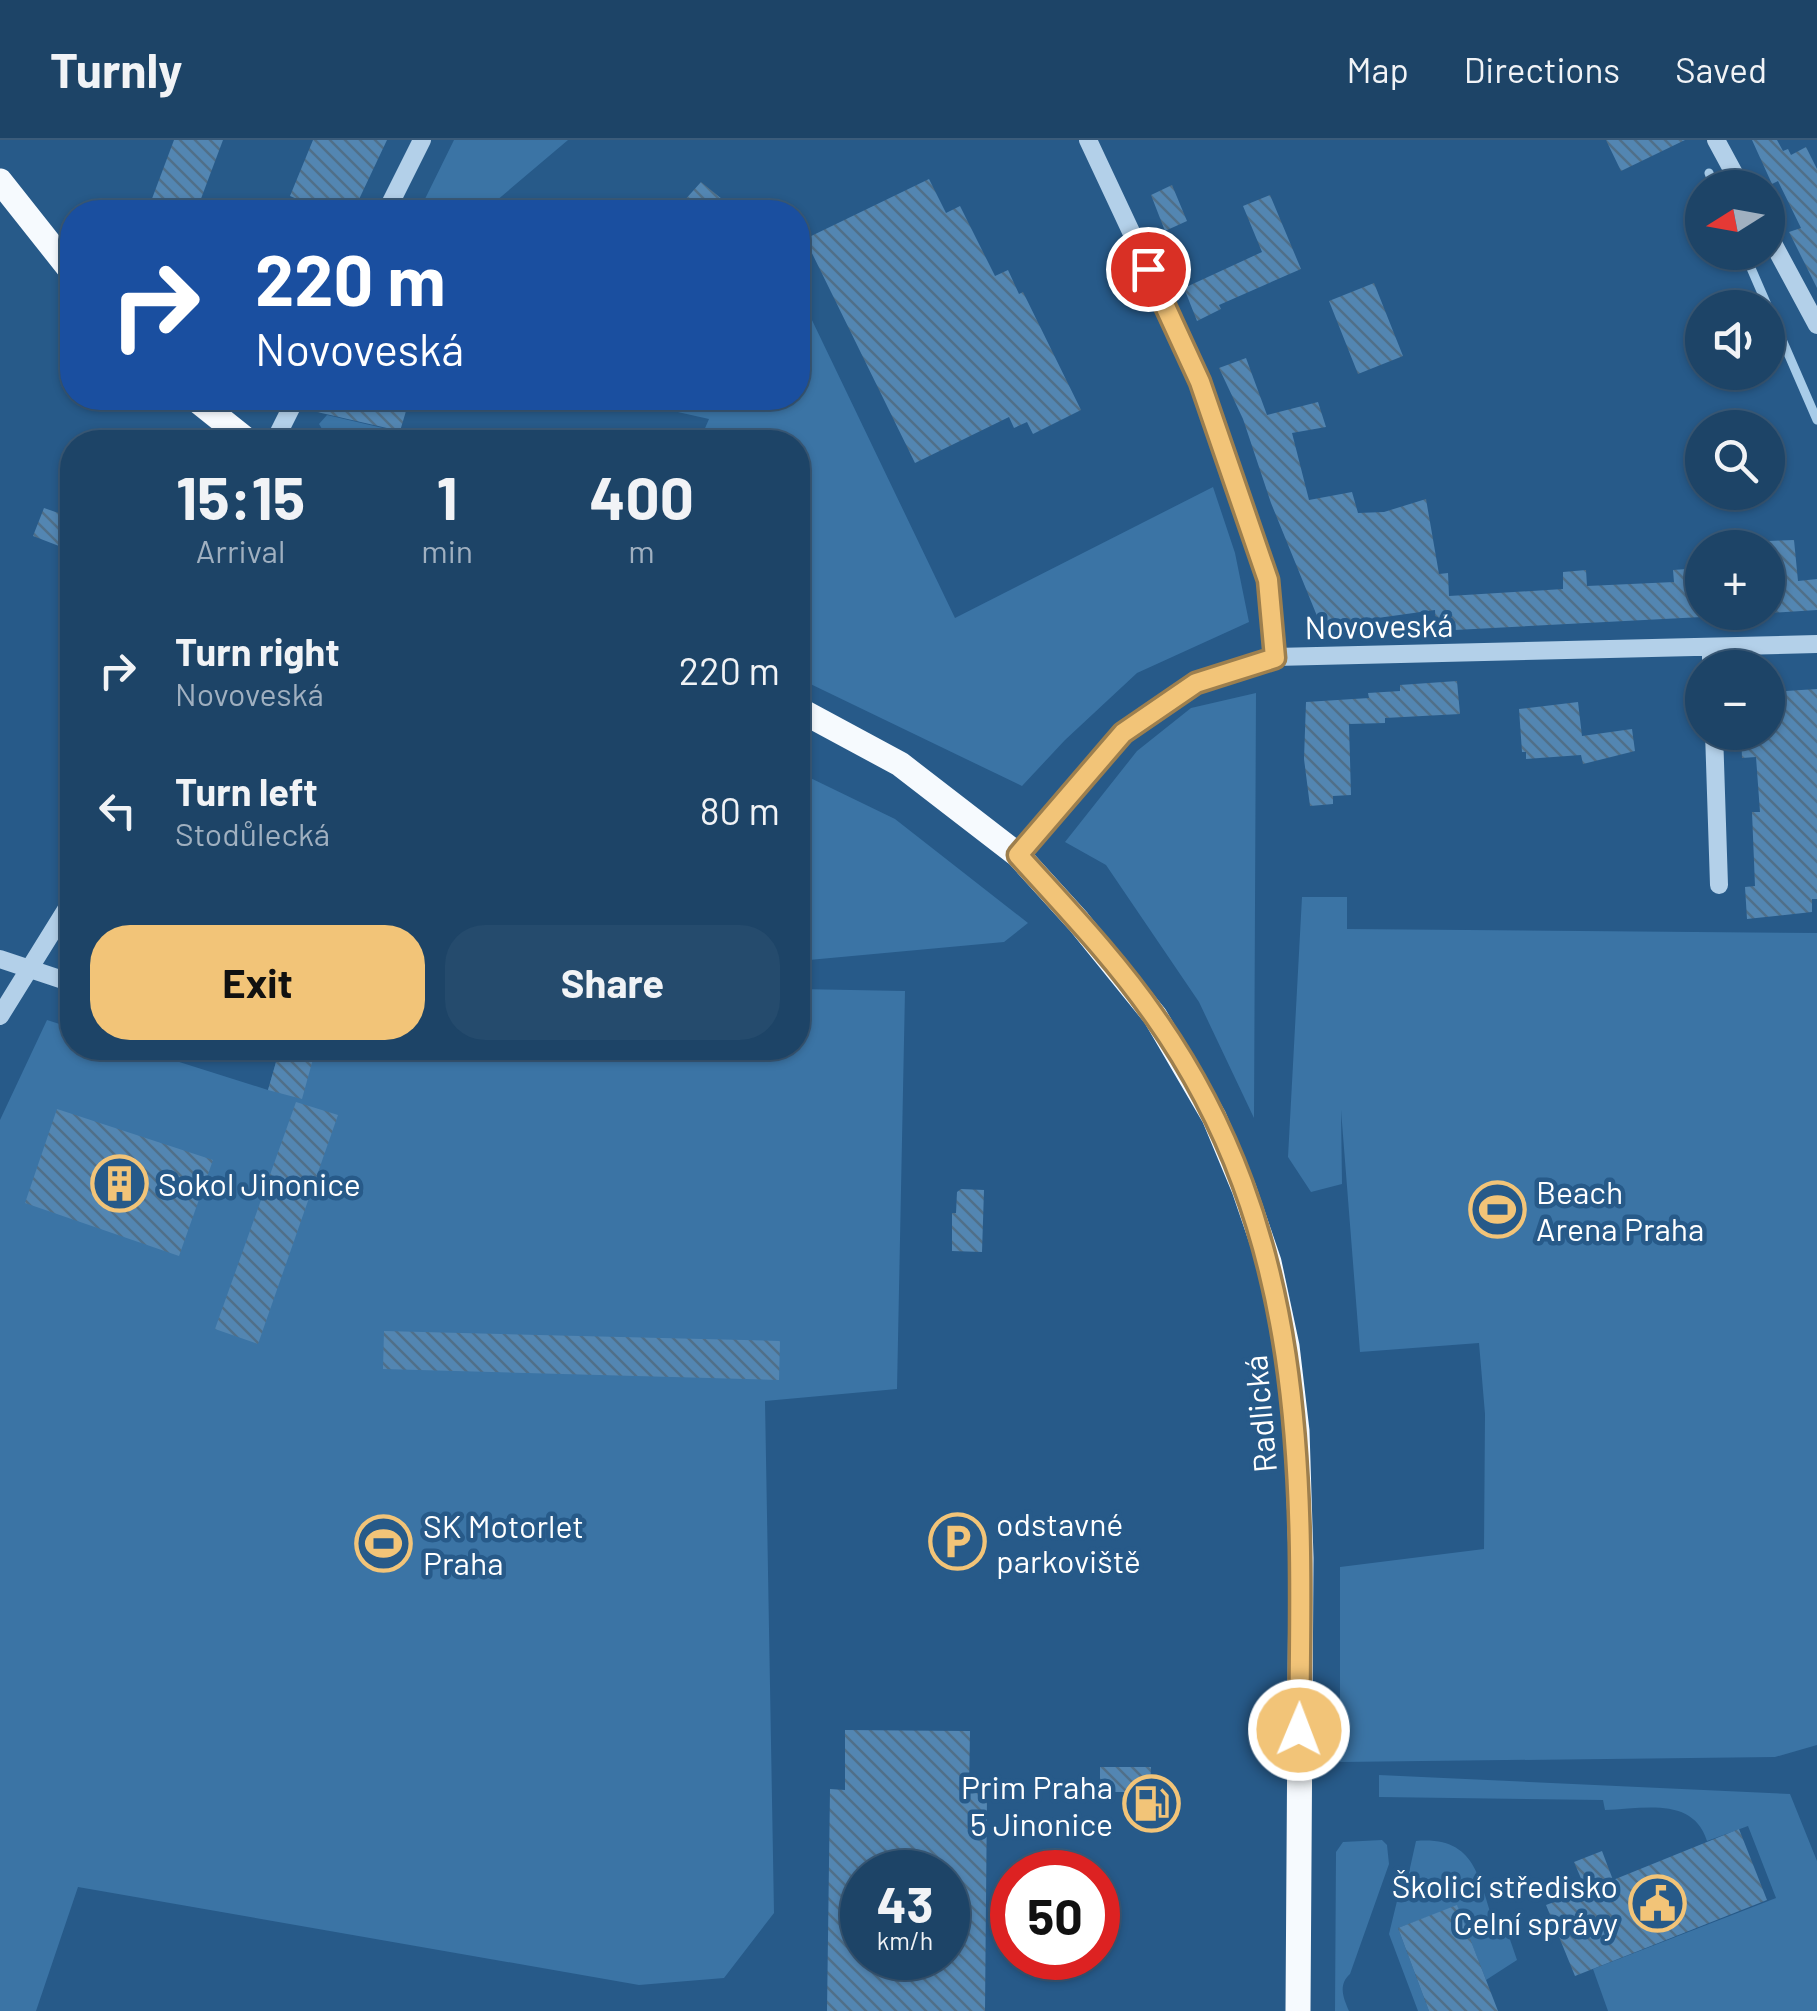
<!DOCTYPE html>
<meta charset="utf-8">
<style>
body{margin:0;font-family:Barlow,sans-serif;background:#254b6d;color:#f1f3f6;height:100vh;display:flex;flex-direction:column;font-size:38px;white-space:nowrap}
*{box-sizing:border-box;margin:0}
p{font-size:32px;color:#a0b0c0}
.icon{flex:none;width:55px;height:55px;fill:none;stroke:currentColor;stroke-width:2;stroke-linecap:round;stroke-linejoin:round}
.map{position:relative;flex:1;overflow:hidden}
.panel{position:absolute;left:60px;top:290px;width:750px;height:630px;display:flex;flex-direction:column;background:#1d4467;border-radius:40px;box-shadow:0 2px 8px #0004,0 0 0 2px #3b5c7b}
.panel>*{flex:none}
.top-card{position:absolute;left:60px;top:60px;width:750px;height:210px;border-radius:40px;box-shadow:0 2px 8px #0004,0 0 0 2px #3b5c7b;background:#1a4fa0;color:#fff;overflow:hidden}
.needle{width:65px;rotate:259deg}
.tools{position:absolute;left:1685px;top:30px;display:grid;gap:20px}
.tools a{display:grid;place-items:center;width:100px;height:100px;border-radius:50%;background:#1d4467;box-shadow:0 2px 8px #0004,0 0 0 2px #3b5c7b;font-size:50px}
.speed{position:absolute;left:840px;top:1710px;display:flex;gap:20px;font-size:50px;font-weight:700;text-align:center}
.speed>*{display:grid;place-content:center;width:130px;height:130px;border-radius:50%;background:#1d4467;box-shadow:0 2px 8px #0004,0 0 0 2px #3b5c7b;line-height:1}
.speed small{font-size:25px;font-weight:400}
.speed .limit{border:15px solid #d22;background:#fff;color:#111}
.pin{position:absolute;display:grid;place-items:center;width:85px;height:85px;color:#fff;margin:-42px;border:5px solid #fff;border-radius:50%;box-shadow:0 2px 10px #0007}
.me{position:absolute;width:110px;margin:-55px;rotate:1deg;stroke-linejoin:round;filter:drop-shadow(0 0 8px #0008)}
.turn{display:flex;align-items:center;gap:35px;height:210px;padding:0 30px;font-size:45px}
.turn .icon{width:130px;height:130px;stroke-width:2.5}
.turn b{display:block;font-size:70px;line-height:85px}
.eta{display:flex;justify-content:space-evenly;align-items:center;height:170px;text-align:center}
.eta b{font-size:60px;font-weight:700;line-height:70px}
.primary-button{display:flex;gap:20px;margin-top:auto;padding:20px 30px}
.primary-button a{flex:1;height:115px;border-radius:40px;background:#f2c478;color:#111;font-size:40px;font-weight:700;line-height:115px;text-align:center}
.primary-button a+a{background:#254b6d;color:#f1f3f6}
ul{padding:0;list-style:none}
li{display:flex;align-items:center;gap:30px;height:140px;padding:0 30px}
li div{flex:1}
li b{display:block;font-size:38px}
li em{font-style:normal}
header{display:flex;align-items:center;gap:60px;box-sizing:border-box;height:140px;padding:0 50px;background:#1d4467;border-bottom:2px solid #3b5c7b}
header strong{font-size:48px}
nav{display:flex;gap:55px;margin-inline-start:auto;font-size:35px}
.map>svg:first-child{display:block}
.grass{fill:#3b74a5}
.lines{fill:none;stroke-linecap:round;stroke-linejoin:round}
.stream{stroke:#a8cce9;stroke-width:9}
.building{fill:url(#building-back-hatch);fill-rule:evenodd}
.minor{stroke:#b3d0e9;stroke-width:18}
.major{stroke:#f6fafe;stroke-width:25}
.route-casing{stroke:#9d7f4e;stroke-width:25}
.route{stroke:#f2c478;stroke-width:18}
.labels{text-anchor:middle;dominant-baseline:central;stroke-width:9;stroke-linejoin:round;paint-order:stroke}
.street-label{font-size:32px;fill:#fff;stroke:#275a89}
.poi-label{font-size:32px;fill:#fff;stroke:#275a89;text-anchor:start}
</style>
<header>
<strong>Turnly</strong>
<nav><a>Map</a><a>Directions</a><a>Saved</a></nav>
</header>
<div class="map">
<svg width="1817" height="1871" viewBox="0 0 1817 1871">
<defs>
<pattern id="building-back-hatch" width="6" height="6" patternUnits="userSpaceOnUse" patternTransform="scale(2.5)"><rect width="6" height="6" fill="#5386b2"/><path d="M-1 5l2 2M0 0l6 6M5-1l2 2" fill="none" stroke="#506f89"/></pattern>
</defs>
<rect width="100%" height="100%" fill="#275a89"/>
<!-- grass -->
<path class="grass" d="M 454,0 L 568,0 L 483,72 L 430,72 L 422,65 Z
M 798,151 L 955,478 L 1213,347 L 1235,413 L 1249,482 L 1137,533 L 1065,600 L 1022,646 L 798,538 L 798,302 L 699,302 L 709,279 L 615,258 L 798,258 Z
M 327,275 L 443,302 L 330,302 L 319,284 Z
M 1256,553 L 1254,978 L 1199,862 L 1106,725 L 1065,702 L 1137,611 L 1191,568 Z
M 798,632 L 895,679 L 1028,783 L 1004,802 L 798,821 Z
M 1302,757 L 1347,757 L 1347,789 L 1817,793 L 1817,1605 L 1775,1617 L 1340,1622 L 1340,1427 L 1484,1409 L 1485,1274 L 1479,1203 L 1360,1212 L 1341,970 L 1342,1044 L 1311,1052 L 1288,1017 Z
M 798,849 L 905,851 L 897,1249 L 765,1261 L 774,1773 L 724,1838 L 639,1845 L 78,1747 L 36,1871 L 0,1871 L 0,980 L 47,880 L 72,888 L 72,908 L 135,908 L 268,950 L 280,908 L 798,908 Z
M 1379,1635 L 1790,1654 L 1817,1721 L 1817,1871 L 1608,1871 L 1593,1829 L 1776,1758 L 1748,1686 L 1707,1701 C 1693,1656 1643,1669 1605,1670 L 1603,1660 L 1379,1657 Z
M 1382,1700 L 1387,1705 L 1389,1724 L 1350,1834 C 1338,1845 1343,1857 1349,1871 L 1335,1871 L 1336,1712 L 1343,1702 Z
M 1416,1701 C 1477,1696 1478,1739 1495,1786 L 1504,1782 L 1517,1820 L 1486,1840 L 1457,1766 L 1398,1788 L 1429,1871 L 1418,1871 L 1389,1794 L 1397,1761 L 1406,1746 Z"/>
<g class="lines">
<!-- stream -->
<path class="stream" d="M 1709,33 L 1715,48
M 1744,112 L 1817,280"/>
</g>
<!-- building -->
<path class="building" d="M 174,0 L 223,0 L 196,72 L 147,72 Z
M 313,0 L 387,0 L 353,72 L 328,72 L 290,56 Z
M 1606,0 L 1685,0 L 1621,31 Z
M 1752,0 L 1777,0 L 1783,11 L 1788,9 L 1791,15 L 1806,7 L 1817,29 L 1817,148 L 1789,92 L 1801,88 L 1778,41 L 1772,44 Z
M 929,39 L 946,73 L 960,66 L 995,136 L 1008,130 L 1019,154 L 1023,152 L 1081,270 L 1033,294 L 1027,282 L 1014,288 L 1009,277 L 915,323 L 805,99 Z
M 701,42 L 722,59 L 708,72 L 674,72 Z
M 1172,45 L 1187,81 L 1165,91 L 1151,55 Z
M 1270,55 L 1301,129 L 1219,165 L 1221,169 L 1197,181 L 1184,148 L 1262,112 L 1243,66 Z
M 1374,143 L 1403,216 L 1358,234 L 1329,161 Z
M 1246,218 L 1267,275 L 1318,262 L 1326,287 L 1292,293 L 1309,360 L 1352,352 L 1358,373 L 1384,372 L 1426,359 L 1439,434 L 1448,433 L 1449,456 L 1563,449 L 1563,432 L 1586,430 L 1587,446 L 1674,442 L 1673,430 L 1700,428 L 1702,477 L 1436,491 L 1435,470 L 1349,482 L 1355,496 L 1326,498 L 1271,363 L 1243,279 L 1219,228 Z
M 308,258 L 410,258 L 400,291 L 304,269 Z
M 44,368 L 70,377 L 59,406 L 33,396 Z
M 1794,400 L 1798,441 L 1817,439 L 1817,470 L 1768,473 L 1768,401 Z
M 1457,541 L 1460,574 L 1385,578 L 1385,583 L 1349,584 L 1351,655 L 1333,656 L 1333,664 L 1310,666 L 1304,619 L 1306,562 L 1369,558 L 1368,553 L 1400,551 L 1400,545 Z
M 1817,549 L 1817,759 L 1812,759 L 1812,772 L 1747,779 L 1745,747 L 1755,746 L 1752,672 L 1760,672 L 1756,617 L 1742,618 L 1741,592 L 1768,592 L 1768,552 Z
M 1578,562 L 1582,596 L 1632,589 L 1635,611 L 1583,624 L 1581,615 L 1526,619 L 1526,612 L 1522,612 L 1519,569 Z
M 280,908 L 316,908 L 302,959 L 268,950 Z
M 296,962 L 338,975 L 258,1204 L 215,1189 Z
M 57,969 L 213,1020 L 179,1116 L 25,1063 Z
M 961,1049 L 984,1050 L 982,1112 L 952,1111 L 952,1073 L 956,1073 L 957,1052 Z
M 384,1191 L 780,1201 L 779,1240 L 383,1229 Z
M 845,1590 L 970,1591 L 969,1653 L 987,1653 L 985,1871 L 827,1871 L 830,1649 L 845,1650 ZM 862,1732 L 948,1732 L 948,1818 L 862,1818 Z
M 1100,1627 L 1151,1627 L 1150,1652 L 1100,1652 Z
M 1739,1689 L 1767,1760 L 1575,1836 L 1546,1765 L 1586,1750 L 1574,1722 L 1602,1711 L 1613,1740 Z
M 1457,1765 L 1486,1840 L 1498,1871 L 1429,1871 L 1398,1788 Z"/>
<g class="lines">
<!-- minor -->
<path class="minor" d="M 1088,0 L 1201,241 L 1268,439 L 1275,517
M 1716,0 L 1742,48
M 386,72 L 422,0
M 1768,94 L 1817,185
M 274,302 L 296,258
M 1711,507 L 1711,528
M 1714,592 L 1719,745
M 1018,715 L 1123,593 L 1195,543 L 1275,517 L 1817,504
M 0,819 L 72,843
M 0,876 L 72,760"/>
<!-- major -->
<path class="major" d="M 0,41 L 72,132
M 194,258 L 249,302
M 798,569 L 900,624 L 1018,715 L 1078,781 L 1155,876 L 1214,977 L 1244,1049 L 1269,1122 L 1287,1206 L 1297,1291 L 1301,1418 L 1298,1871"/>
</g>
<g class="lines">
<defs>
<path id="route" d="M 1148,129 L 1200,242 L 1268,440 L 1275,518 L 1196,543 L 1123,593 L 1018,715 C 1065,767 1115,819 1155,877 C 1309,1096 1303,1335 1299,1590"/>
</defs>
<!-- route casing -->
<use href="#route" class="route-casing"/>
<!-- route -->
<use href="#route" class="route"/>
</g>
<!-- icons -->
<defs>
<symbol id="building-ring" viewBox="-11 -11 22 22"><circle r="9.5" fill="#275a89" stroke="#f2c478" stroke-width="1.5"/><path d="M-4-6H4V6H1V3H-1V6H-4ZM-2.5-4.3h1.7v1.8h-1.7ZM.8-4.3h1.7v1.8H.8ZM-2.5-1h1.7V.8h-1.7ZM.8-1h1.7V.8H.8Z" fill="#f2c478"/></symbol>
<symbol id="stadium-ring" viewBox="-11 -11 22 22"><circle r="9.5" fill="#275a89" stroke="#f2c478" stroke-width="1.5"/><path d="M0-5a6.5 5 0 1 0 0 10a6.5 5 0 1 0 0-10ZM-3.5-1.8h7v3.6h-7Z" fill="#f2c478"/></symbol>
<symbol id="parking-ring" viewBox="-11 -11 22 22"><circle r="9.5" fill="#275a89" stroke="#f2c478" stroke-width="1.5"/><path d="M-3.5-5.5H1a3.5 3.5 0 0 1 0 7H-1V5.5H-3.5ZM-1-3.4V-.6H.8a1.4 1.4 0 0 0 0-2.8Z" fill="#f2c478"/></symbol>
<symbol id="fuel-ring" viewBox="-11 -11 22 22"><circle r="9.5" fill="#275a89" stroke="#f2c478" stroke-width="1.5"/><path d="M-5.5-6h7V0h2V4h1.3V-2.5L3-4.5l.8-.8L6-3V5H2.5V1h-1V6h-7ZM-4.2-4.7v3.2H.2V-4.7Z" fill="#f2c478"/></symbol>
<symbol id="civic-ring" viewBox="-11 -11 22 22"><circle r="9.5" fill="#275a89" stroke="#f2c478" stroke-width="1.5"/><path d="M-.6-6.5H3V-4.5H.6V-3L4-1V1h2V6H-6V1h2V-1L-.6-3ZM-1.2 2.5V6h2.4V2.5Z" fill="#f2c478"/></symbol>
</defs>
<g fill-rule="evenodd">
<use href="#building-ring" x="88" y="1012" width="63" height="63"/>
<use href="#stadium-ring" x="1466" y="1038" width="63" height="63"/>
<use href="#parking-ring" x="926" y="1370" width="63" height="63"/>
<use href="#stadium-ring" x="352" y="1372" width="63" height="63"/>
<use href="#fuel-ring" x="1120" y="1632" width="63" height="63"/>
<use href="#civic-ring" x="1626" y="1732" width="63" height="63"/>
</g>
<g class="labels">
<!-- street labels -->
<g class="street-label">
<text transform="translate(1379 485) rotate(-1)">Novoveská</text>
<text transform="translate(1259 1274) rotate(-95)">Radlická</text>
</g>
<!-- poi labels -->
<g class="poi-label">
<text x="158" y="1043">Sokol Jinonice</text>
<text x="1536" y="1051">Beach<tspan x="1536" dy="37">Arena Praha</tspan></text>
<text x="996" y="1383">odstavné<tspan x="996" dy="37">parkoviště</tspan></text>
<text x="423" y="1385">SK Motorlet<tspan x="423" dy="37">Praha</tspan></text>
<text x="1113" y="1646" text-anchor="end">Prim Praha<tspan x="1113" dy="37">5 Jinonice</tspan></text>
<text x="1618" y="1745" text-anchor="end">Školicí středisko<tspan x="1618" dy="37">Celní správy</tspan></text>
</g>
</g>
</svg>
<div class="tools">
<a><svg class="needle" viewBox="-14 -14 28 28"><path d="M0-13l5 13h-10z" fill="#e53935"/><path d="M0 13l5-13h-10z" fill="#a0b0c0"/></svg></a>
<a><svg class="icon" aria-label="sound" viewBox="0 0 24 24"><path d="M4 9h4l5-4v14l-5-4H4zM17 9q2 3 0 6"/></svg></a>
<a><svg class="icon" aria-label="search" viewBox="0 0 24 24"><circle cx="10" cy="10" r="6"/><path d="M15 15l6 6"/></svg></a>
<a>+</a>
<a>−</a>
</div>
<div class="speed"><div>43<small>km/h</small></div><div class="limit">50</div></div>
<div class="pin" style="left:1148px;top:129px;background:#d93025"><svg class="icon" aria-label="arrive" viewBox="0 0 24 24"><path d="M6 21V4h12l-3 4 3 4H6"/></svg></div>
<svg class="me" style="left:1299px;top:1590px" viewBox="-20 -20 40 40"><circle r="17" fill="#f2c478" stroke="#fff" stroke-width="3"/><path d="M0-11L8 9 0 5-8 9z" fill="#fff"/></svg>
<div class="top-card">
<div class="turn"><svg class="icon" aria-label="right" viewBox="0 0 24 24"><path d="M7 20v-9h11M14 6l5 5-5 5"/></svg><div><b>220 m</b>Novoveská</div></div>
</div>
<section class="panel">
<div class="eta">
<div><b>15:15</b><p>Arrival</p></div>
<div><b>1</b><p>min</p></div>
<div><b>400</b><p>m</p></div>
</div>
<ul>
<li><svg class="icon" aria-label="right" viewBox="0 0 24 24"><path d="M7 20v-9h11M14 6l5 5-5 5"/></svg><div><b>Turn right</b><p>Novoveská</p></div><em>220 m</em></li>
<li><svg class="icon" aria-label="left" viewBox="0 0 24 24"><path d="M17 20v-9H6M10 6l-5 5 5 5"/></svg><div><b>Turn left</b><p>Stodůlecká</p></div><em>80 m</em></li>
</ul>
<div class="primary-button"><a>Exit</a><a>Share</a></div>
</section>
</div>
